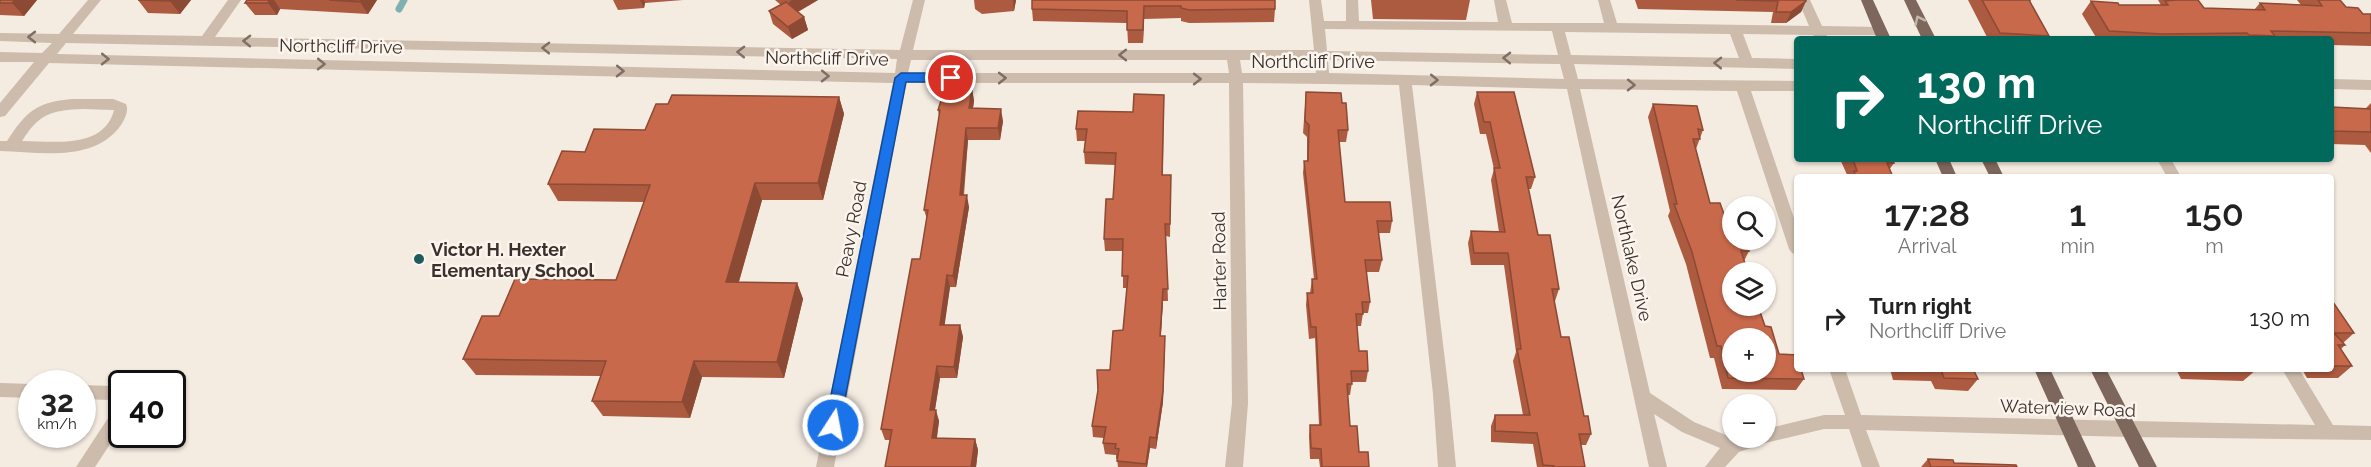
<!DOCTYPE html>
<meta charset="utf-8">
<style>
body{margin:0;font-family:Raleway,sans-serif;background:#f2f2f2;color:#222;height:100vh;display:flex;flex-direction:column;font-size:22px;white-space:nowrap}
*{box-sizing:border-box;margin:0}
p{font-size:20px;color:#767676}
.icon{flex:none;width:33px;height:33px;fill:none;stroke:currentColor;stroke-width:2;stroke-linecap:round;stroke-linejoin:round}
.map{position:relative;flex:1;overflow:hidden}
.panel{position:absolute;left:1794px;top:174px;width:540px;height:198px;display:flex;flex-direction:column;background:#fff;border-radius:6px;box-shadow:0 2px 4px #0004}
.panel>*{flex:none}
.top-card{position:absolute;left:1794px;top:36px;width:540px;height:126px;border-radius:6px;box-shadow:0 2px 4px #0004;background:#00695c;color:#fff;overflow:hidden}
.tools{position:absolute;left:1722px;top:196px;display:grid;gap:12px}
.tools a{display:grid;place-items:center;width:54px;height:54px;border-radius:50%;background:#fff;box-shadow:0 2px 4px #0004;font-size:30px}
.speed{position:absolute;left:18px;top:370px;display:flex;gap:12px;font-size:30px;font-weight:700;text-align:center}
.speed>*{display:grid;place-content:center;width:78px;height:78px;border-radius:50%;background:#fff;box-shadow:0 2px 4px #0004;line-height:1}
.speed small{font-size:15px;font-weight:400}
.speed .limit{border:3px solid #111;border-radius:9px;background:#fff;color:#111}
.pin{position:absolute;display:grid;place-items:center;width:51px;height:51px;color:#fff;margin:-26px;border:3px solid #fff;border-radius:50%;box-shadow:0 2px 6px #0007}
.me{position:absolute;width:66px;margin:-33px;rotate:11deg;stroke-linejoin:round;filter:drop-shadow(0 0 4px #0008)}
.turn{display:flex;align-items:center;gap:21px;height:126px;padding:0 24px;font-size:27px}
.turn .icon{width:78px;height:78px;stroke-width:2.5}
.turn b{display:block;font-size:42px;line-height:51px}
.eta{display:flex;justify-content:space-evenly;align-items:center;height:102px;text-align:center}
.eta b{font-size:36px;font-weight:600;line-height:42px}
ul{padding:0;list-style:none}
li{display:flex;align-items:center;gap:18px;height:84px;padding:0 24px}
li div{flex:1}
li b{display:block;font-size:22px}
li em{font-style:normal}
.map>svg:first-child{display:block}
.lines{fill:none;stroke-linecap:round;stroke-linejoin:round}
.stream{stroke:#7fb0b2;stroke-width:7}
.minor{fill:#cdbbac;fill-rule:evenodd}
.major{fill:#7d675c;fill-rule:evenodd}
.wall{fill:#ac5a40}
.shaded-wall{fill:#8c4a34}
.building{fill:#c8694b;stroke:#8c4a34;stroke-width:1.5;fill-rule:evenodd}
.oneway{stroke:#c2b5ac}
.oneway2{stroke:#7d6f65}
.route{fill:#1a73e8;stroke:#114b97;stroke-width:1.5}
.poi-dot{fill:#1f5a5e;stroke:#fbf5ee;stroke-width:2}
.labels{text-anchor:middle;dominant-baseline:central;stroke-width:5;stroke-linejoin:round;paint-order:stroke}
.street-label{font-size:18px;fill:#3b302b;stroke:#fbf5ee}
.poi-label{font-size:18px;font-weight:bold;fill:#3b302b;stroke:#fbf5ee;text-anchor:start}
</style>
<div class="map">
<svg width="2371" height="467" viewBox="0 0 2371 467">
<rect width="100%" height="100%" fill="#f4ebe1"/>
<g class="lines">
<!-- stream -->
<path class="stream" d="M 399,9 L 404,0"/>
<!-- minor -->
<path class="minor" d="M 88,0 L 101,0 L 73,34 L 202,36 L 228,0 L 241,0 L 215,37 L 900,50 L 913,0 L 925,0 L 913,50 L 1314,50 L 1309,0 L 1321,0 L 1324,21 L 1346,21 L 1346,0 L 1358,0 L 1359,21 L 1498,22 L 1494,0 L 1506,0 L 1512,23 L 1604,23 L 1598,0 L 1610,0 L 1617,23 L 1809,26 L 1798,0 L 1810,0 L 1822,26 L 1880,27 L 1887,31 L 1880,35 L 1827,35 L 1826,39 L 1816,39 L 1813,35 L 1743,34 L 1752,58 L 1797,59 L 1797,69 L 1574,64 L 1578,79 L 1797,81 L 1797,91 L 1751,91 L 1797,227 L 1797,255 L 1792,253 L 1789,249 L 1737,91 L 1580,89 L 1650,393 L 1694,422 L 1733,438 L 1766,438 L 1766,429 L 1824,415 L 1845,415 L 1829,369 L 1845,369 L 1861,415 L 2315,425 L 2282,369 L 2299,369 L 2333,425 L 2371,426 L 2371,440 L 2130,437 L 1866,430 L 1880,467 L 1862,467 L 1849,429 L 1824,429 L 1765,443 L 1739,452 L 1725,467 L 1705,467 L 1720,448 L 1682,432 L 1654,414 L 1667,467 L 1649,467 L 1567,89 L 1412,85 L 1449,394 L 1456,467 L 1438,467 L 1433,394 L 1399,85 L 1243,83 L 1248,403 L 1243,467 L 1225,467 L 1232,403 L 1229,83 L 906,83 L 834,467 L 816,467 L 893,83 L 49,63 L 5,116 L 0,117 L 0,103 L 34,62 L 0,62 L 0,52 L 42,53 L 52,43 L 0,41 L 0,33 L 59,34 ZM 1325,29 L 1552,31 L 1558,55 L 1327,51 ZM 1565,32 L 1730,34 L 1739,58 L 1571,55 ZM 66,43 L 897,59 L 895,73 L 57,54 ZM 911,60 L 1227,60 L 1229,73 L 908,73 ZM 1240,60 L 1314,60 L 1316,73 L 1242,73 ZM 1328,60 L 1560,64 L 1564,79 L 1329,73 Z
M 2331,79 L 2371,80 L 2371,90 L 2331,89 Z
M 72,99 L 113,99 L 126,104 C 129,111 125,118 121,125 C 94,163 40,152 0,151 L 0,141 L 7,141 C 26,112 36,102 72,99 ZM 83,109 L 114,110 C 104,150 52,141 22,141 C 39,114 51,110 83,109 Z
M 2157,159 L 2171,159 L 2181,177 L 2167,177 Z
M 0,383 L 32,384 L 32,398 L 0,397 Z
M 82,385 L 112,386 L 122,390 L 122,426 L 95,467 L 76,467 L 114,409 L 112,402 L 109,400 L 82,399 Z"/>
<!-- major -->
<path class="major" d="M 1861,0 L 1873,0 L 1891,39 L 1877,39 Z
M 1904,0 L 1916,0 L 1936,39 L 1922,39 Z
M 1935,159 L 1949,159 L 1957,177 L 1943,177 Z
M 1981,159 L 1995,159 L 2004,177 L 1990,177 Z
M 2034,369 L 2050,369 L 2096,467 L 2078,467 Z
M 2090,369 L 2106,369 L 2157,467 L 2139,467 Z"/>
</g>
<!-- wall -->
<path class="wall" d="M 0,0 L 37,0 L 24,16 L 0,15 Z
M 138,0 L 191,0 L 180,14 L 148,13 Z
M 247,0 L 377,0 L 368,14 L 280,9 L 277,15 L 255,15 L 245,3 Z
M 613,0 L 683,0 L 645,3 L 644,8 L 618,10 Z
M 775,0 L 818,0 L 798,12 L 804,17 L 808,30 L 792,39 L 773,24 L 769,11 L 781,5 Z
M 974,0 L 1016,0 L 1014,11 L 982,14 L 975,9 Z
M 1032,0 L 1275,9 L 1274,22 L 1189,23 L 1181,21 L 1181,18 L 1144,19 L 1143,43 L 1128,43 L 1127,23 L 1033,21 L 1032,9 Z
M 1371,0 L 1470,0 L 1466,20 L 1373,19 Z
M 1635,0 L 1778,0 L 1806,1 L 1801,12 L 1786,23 L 1771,23 L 1773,12 L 1638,9 Z
M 1968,0 L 2031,0 L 2030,2 L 2049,36 L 2047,39 L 1988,39 Z
M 2158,0 L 2198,0 L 2204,8 L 2254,10 L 2260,3 L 2301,5 L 2297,0 L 2340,0 L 2346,7 L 2363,14 L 2371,14 L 2371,46 L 2331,45 L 2331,39 L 2097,39 L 2082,14 L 2091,1 L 2119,5 L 2161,5 Z
M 972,89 L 974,101 L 973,108 L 1003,121 L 1000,140 L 968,140 L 964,195 L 969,207 L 956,287 L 950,287 L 944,325 L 960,325 L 963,337 L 957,378 L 940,378 L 935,410 L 939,421 L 937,438 L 975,439 L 978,450 L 976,467 L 885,467 L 890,440 L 885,440 L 881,429 L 920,259 L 927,219 L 924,210 L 939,116 L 938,110 Z
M 1306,92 L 1342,103 L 1348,130 L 1346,142 L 1339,142 L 1345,202 L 1392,221 L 1390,233 L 1378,233 L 1382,260 L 1379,272 L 1366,272 L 1370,302 L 1368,313 L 1363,313 L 1361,326 L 1357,326 L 1359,351 L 1368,371 L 1366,382 L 1352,382 L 1350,395 L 1347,395 L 1350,426 L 1359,452 L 1369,467 L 1320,467 L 1319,459 L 1310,459 L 1309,436 L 1310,425 L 1319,425 L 1315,338 L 1309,339 L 1306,305 L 1307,293 L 1310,293 L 1312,279 L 1314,279 L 1303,173 L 1304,161 L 1307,161 L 1307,137 L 1303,133 Z
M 1477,92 L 1535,177 L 1531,189 L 1528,189 L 1538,235 L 1559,289 L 1555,301 L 1554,301 L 1561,337 L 1584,416 L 1591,434 L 1586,445 L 1581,445 L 1585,467 L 1537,467 L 1533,444 L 1491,442 L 1491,426 L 1495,415 L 1523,415 L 1513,361 L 1516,352 L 1504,265 L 1471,265 L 1468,243 L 1471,231 L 1499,232 L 1491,180 L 1494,169 L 1486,134 L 1480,134 L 1474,104 Z
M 1164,95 L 1163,175 L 1171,175 L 1170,237 L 1166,236 L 1168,301 L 1163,301 L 1161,336 L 1165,347 L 1163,402 L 1156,449 L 1150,448 L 1147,467 L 1118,467 L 1117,459 L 1116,459 L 1116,455 L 1105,454 L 1103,443 L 1104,438 L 1093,437 L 1092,426 L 1123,330 L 1127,288 L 1123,288 L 1123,251 L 1105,251 L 1104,239 L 1113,199 L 1115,165 L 1085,164 L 1084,152 L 1085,141 L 1077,141 L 1076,129 L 1133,112 Z
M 839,97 L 844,114 L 823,200 L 762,200 L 739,282 L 797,283 L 803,299 L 784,378 L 702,377 L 690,418 L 603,416 L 592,401 L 601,376 L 476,375 L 463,359 L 499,316 L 616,280 L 644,202 L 558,201 L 548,184 L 585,152 L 645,130 L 668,104 Z
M 2371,103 L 2371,153 L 2365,145 L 2331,144 L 2331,107 L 2365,109 Z
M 1653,104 L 1703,130 L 1696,149 L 1710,203 L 1749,251 L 1744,261 L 1765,326 L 1779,354 L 1804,379 L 1796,390 L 1722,389 L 1714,358 L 1710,358 L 1686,264 L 1668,216 L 1670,211 L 1648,117 Z
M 1840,159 L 1892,159 L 1894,163 L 1889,170 L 1893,177 L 1848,177 Z
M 2213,159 L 2236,159 L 2235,160 Z
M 2331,301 L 2354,333 L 2343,343 L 2345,345 L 2341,349 L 2352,366 L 2338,378 L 2307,378 L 2302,369 L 2331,369 Z
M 1890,369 L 1973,369 L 1978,379 L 1968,391 L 1935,389 L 1931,381 L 1893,380 Z
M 2176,369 L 2256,369 L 2256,370 L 2243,381 L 2181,379 Z
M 1928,459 L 1954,463 L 2017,467 L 1921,467 Z"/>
<!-- shaded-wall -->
<path class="shaded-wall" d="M 15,0 L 37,0 L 24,16 L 12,3 Z
M 172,0 L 191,0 L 180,14 L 170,1 Z
M 269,0 L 274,0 L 280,9 L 277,15 L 268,3 Z
M 361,0 L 377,0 L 368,14 L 360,2 Z
M 640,0 L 644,0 L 645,3 L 644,8 Z
M 792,0 L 818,0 L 792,15 L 789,2 Z
M 1013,0 L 1016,0 L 1014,11 Z
M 1806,1 L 1801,12 L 1786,23 L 1791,12 Z
M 1144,6 L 1144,19 L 1143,43 L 1143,30 Z
M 804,17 L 808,30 L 792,39 L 788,27 Z
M 972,89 L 974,101 L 971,121 L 969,108 Z
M 839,97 L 844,114 L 823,200 L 818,183 Z
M 1001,109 L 1003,121 L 1000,140 L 998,128 Z
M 966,128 L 968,140 L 962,207 L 960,195 Z
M 755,183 L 762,200 L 734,298 L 726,282 Z
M 967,195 L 969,207 L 956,287 L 953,276 Z
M 947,275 L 950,287 L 943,337 L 940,325 Z
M 797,283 L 803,299 L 784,378 L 777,362 Z
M 1163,289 L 1163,301 L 1160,347 L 1160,336 Z
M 960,325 L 963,337 L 957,378 L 954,367 Z
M 1165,336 L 1163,402 L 1156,449 L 1156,438 Z
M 694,361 L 702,377 L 690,418 L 682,402 Z
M 937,366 L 940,378 L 933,421 L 930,410 Z
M 936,410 L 939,421 L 935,449 L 932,438 Z
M 1150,437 L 1150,448 L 1147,467 L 1146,467 Z
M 975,439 L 978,450 L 976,467 L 971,467 Z"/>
<!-- building -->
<path class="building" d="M 0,0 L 15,0 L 12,3 L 0,3 Z
M 138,0 L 172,0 L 170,1 Z
M 247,0 L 269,0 L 268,3 L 245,3 Z
M 329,0 L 361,0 L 360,2 Z
M 1032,0 L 1275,0 L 1275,9 L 1189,10 L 1181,8 L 1181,6 L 1144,6 L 1143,30 L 1127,30 L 1127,11 L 1032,9 Z
M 1736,0 L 1806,0 L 1806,1 L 1791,12 L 1776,12 L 1778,1 Z
M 1982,0 L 2029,0 L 2049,36 L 2000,33 Z
M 2176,0 L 2198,0 L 2204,8 L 2265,10 L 2260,3 L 2322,6 L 2318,0 L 2340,0 L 2346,7 L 2358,8 L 2363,14 L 2371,14 L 2371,33 L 2271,31 L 2275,36 L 2249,35 L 2247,33 L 2162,34 L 2109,31 L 2091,1 L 2118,3 L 2119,5 L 2168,5 L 2165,1 Z
M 786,2 L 804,17 L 788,27 L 769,11 Z
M 945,88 L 972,89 L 969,108 L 1001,109 L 998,128 L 966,128 L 960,195 L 967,195 L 953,276 L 947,275 L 940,325 L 960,325 L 954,367 L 937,366 L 930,410 L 936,410 L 932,438 L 975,439 L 971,467 L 885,467 L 892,430 L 881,429 L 912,259 L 920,259 L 928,210 L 924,210 L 940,110 L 938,110 Z
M 1306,92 L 1341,93 L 1342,103 L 1346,103 L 1348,130 L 1338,130 L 1345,202 L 1390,202 L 1392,221 L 1377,221 L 1382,260 L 1365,260 L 1370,302 L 1362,302 L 1363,314 L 1356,314 L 1359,351 L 1367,351 L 1368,371 L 1351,371 L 1352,384 L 1347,384 L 1350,426 L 1357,426 L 1359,452 L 1368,452 L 1369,467 L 1322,467 L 1321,449 L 1311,448 L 1310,425 L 1321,425 L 1316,327 L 1311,327 L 1307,293 L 1313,293 L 1312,279 L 1317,279 L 1304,161 L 1308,161 L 1309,125 L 1305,121 Z
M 1477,92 L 1514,92 L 1535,177 L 1526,177 L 1538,235 L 1550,235 L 1559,289 L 1552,289 L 1561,337 L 1569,337 L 1584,416 L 1588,416 L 1591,434 L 1579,434 L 1585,467 L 1554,467 L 1554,466 L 1543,465 L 1537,433 L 1495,431 L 1495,415 L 1530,415 L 1517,349 L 1521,349 L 1508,253 L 1474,253 L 1471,231 L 1505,232 L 1494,168 L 1500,168 L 1490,122 L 1484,122 Z
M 1134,94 L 1164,95 L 1162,175 L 1171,175 L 1170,224 L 1165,224 L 1168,289 L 1163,289 L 1160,336 L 1165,336 L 1163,391 L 1156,438 L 1150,437 L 1146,464 L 1117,461 L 1119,449 L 1115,448 L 1116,444 L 1103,443 L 1106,427 L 1092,426 L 1098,390 L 1097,370 L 1110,370 L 1113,331 L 1123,330 L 1128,276 L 1122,276 L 1123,239 L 1104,239 L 1106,199 L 1113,199 L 1116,153 L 1084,152 L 1087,129 L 1076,129 L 1078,111 L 1133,112 Z
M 672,95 L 839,97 L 818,183 L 755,183 L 726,282 L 797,283 L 777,362 L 694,361 L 682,402 L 592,401 L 606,361 L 463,359 L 482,316 L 499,316 L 515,279 L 616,280 L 650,185 L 548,184 L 562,151 L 585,152 L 594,129 L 645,130 L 656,104 L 668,104 Z
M 1653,104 L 1697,106 L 1703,130 L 1698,129 L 1700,139 L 1693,139 L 1710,203 L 1720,203 L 1728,225 L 1732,225 L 1732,240 L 1745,240 L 1749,251 L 1741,251 L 1748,273 L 1732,273 L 1732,306 L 1758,306 L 1765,326 L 1771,327 L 1779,354 L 1797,355 L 1797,369 L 1801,369 L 1804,379 L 1728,378 L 1721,346 L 1717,346 L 1692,252 L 1674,204 L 1677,204 ZM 1732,339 L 1766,339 L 1766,372 L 1732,372 Z
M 2331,107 L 2371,109 L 2371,132 L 2331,131 Z
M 1853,159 L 1892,159 L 1894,163 L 1887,163 L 1893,177 L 1856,177 L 1854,171 L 1857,171 Z
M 2331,301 L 2333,302 L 2354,333 L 2334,333 L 2345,345 L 2338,345 L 2352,366 L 2331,366 Z
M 1915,369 L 1973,369 L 1978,379 L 1944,378 L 1941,370 Z
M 1928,459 L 1953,460 L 1954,463 L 2016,465 L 2017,467 L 1931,467 Z"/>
<!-- one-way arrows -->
<defs><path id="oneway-chevron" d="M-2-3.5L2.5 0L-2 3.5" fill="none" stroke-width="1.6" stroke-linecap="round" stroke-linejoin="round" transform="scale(1.5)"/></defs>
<use class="oneway" href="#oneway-chevron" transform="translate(1919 20) rotate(-116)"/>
<g class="oneway2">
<use href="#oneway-chevron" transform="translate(32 37) rotate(180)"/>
<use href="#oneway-chevron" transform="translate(247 41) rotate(-179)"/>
<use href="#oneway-chevron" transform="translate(546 48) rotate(-179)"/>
<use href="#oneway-chevron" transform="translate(741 52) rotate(-179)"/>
<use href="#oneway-chevron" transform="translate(1123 55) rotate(180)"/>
<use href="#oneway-chevron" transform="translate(1507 58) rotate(-179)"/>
<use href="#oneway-chevron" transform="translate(105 59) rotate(1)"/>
<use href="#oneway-chevron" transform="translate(1718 63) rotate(-179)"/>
<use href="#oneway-chevron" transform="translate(321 64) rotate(1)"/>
<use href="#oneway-chevron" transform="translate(620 71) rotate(1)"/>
<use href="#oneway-chevron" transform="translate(825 76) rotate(1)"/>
<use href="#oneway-chevron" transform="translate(1002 78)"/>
<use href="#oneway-chevron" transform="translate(1197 79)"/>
<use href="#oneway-chevron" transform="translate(1434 80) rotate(1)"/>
<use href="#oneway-chevron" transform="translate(1631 85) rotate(1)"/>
</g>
<!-- route -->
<path class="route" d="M 901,73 L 951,73 L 957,78 L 951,82 L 906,82 L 840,425 L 833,431 L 825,425 L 895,78 Z"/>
<!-- markers -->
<circle class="poi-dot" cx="419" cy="259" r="6"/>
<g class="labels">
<!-- street labels -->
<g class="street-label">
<text transform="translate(341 46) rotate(1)">Northcliff Drive</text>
<text transform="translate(827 58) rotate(1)">Northcliff Drive</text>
<text x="1313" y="61">Northcliff Drive</text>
<text transform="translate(851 229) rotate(-79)">Peavy Road</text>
<text transform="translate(1632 258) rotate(77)">Northlake Drive</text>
<text transform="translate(1219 261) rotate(-91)">Harter Road</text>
<text transform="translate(2068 408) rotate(2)">Waterview Road</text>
</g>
<!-- poi labels -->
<g class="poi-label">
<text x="431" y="249">Victor H. Hexter<tspan x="431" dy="21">Elementary School</tspan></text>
</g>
</g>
</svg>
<div class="tools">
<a><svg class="icon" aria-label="search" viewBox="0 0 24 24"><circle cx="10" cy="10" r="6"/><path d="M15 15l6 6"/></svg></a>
<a><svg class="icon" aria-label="layers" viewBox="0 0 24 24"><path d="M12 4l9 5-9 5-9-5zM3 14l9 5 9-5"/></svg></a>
<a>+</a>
<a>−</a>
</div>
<div class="speed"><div>32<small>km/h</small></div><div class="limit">40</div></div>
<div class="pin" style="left:951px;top:78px;background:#d93025"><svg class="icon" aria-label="arrive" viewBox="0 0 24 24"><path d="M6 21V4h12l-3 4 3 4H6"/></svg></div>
<svg class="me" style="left:833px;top:425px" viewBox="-20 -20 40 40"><circle r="17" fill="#1a73e8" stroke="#fff" stroke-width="3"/><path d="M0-11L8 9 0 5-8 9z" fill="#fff"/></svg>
<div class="top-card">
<div class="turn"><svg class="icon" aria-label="right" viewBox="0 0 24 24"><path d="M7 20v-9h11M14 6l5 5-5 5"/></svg><div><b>130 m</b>Northcliff Drive</div></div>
</div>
<section class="panel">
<div class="eta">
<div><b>17:28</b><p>Arrival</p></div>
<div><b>1</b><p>min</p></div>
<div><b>150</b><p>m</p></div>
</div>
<ul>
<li><svg class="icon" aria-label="right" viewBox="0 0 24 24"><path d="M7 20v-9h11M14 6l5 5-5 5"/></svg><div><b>Turn right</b><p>Northcliff Drive</p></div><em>130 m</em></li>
</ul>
</section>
</div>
